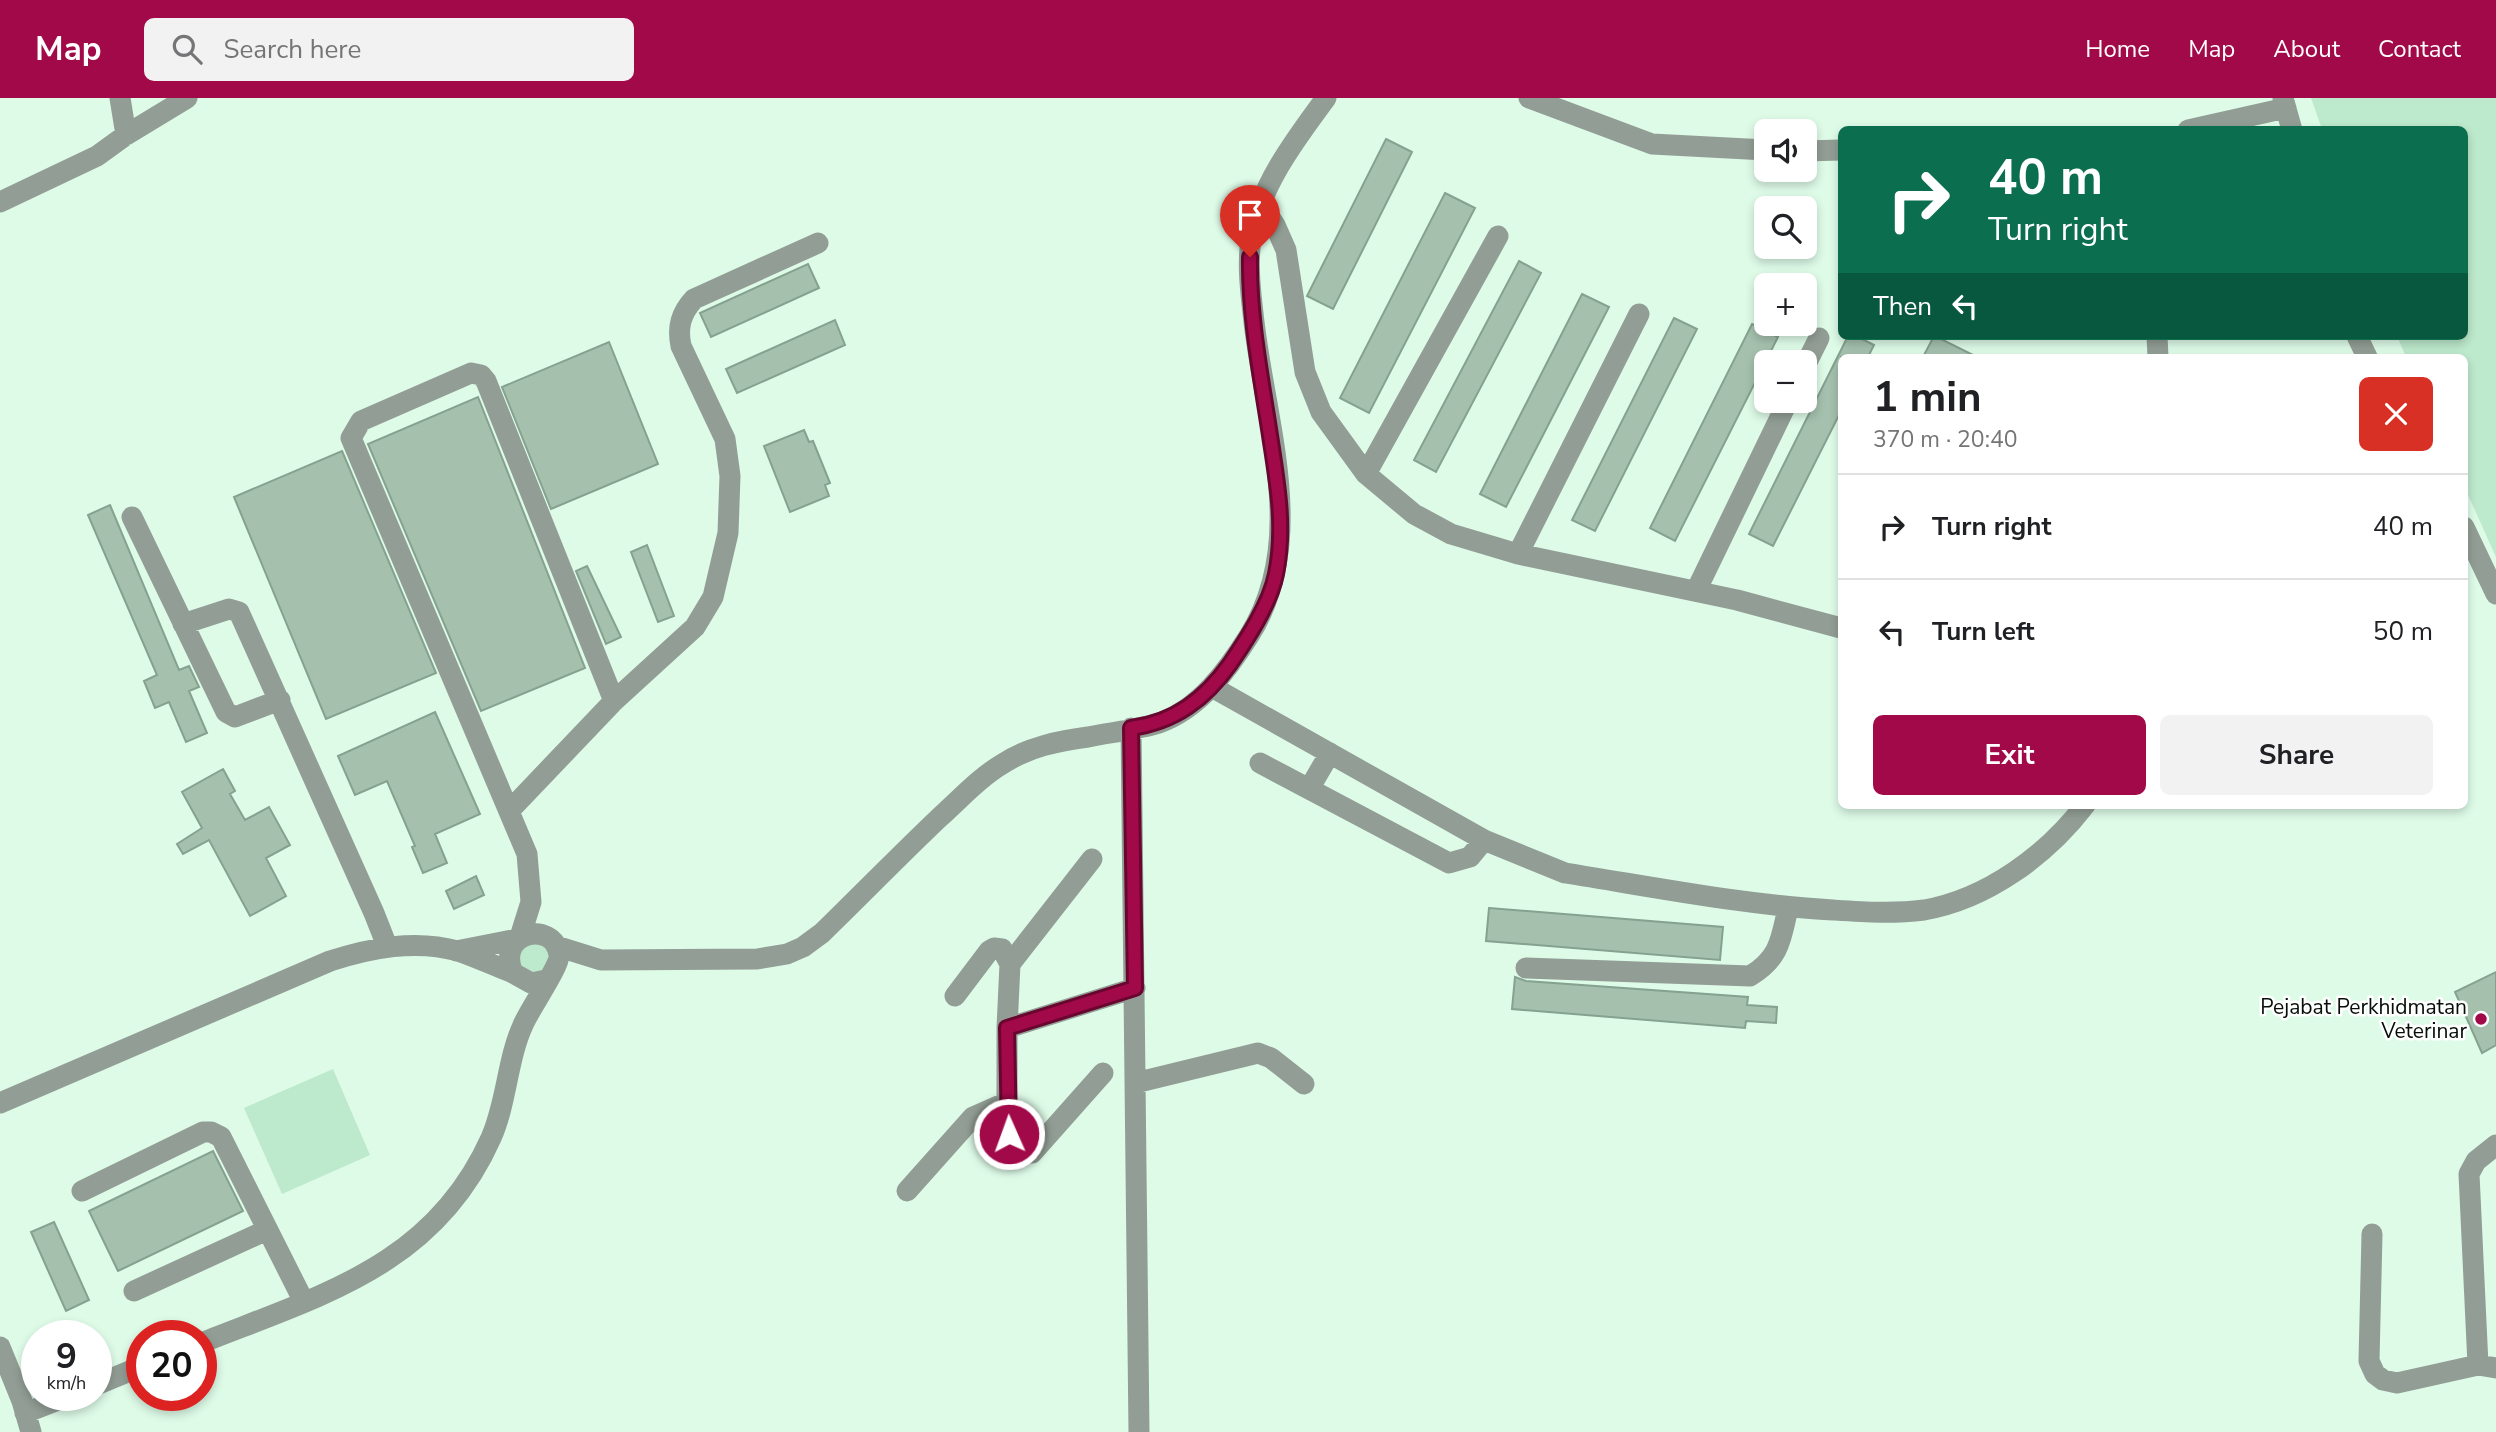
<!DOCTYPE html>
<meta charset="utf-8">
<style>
body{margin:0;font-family:"Nunito Sans",sans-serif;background:#f2f2f2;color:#202124;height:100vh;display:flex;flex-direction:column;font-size:26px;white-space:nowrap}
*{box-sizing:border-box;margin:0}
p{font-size:23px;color:#757577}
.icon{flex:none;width:38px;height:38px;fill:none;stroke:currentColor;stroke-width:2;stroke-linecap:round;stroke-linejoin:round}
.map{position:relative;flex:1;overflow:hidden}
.panel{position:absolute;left:1838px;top:256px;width:630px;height:455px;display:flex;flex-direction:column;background:#fff;border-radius:10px;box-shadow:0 4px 10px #0003}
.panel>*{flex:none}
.banner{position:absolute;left:1838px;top:28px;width:630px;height:214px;border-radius:10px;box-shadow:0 4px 10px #0003;background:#0b6e4f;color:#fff;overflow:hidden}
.controls{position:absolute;left:1754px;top:21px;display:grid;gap:14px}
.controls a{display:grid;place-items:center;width:63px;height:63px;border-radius:10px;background:#fff;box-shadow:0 4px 10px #0003;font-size:35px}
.speed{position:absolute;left:21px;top:1222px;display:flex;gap:14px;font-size:35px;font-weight:700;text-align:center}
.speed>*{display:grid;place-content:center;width:91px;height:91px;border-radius:50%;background:#fff;box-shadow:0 4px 10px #0003;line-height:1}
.speed small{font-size:18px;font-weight:400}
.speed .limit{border:10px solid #d22;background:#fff;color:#111}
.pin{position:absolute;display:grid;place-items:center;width:60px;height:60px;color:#fff;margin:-72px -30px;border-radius:50% 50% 50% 0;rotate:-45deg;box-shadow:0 0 7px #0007}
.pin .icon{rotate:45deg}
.me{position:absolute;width:77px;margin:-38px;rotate:358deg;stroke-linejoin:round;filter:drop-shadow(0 0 5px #0008)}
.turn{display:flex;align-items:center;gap:24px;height:147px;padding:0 35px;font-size:32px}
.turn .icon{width:91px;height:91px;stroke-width:2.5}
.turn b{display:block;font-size:49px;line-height:60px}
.then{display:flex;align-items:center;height:66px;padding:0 35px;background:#0003;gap:14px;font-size:26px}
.round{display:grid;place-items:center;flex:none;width:74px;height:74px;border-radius:10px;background:#f2f2f2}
.head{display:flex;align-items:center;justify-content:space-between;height:119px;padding:0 35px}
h1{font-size:42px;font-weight:700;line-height:52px}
.primary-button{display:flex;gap:14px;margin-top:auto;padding:14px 35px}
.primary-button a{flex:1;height:80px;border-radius:10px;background:#a20948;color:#fff;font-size:28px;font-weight:700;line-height:80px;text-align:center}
.primary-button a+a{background:#f2f2f2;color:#202124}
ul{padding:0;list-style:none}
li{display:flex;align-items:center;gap:21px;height:105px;padding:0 35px;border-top:2px solid #e0e0e0}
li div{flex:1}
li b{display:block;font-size:26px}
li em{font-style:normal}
header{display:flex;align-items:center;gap:42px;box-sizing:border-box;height:98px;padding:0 35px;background:#a20948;color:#fff}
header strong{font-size:33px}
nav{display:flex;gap:38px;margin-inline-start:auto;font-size:24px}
.search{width:490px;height:63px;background:#f2f2f2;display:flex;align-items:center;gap:18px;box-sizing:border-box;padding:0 24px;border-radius:10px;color:#757577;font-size:26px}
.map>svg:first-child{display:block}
.green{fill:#bde9cc}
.building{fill:#a5c1ae;stroke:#85a18f;stroke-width:2}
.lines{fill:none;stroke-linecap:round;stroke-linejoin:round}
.minor{stroke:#929e95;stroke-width:21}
.route-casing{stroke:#69062f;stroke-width:18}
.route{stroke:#a20948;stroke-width:12}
.poi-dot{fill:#a20948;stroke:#fff;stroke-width:2.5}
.labels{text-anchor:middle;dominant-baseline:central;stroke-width:5;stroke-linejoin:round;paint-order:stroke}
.poi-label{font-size:21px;fill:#050e08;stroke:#fff;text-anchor:end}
</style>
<header>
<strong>Map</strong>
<div class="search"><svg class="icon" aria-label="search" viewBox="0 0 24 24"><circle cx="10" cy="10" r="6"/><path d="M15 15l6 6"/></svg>Search here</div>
<nav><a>Home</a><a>Map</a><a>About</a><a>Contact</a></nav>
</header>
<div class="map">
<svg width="2496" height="1334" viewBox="0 0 2496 1334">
<rect width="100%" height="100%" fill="#defbe8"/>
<!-- green -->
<path class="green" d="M 2311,0 L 2496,0 L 2496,459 L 2464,388 L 2464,259 L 2406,259 L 2397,238 L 2464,238 L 2464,32 L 2322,31 Z
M 541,845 L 549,855 L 548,867 L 538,876 L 521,871 L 519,853 L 522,847 Z
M 333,971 L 370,1057 L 282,1096 L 244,1010 Z"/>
<!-- building -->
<path class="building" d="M 1386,41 L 1412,54 L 1333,211 L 1307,198 Z
M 1445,95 L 1475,110 L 1369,315 L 1340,300 Z
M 1519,163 L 1541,175 L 1436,374 L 1414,362 Z
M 808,166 L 819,190 L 711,239 L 700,215 Z
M 1582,196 L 1609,209 L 1506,409 L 1480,396 Z
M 1674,220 L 1697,231 L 1595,433 L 1572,422 Z
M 835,222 L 845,247 L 737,295 L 726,271 Z
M 1752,226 L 1778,239 L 1675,443 L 1650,430 Z
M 1848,238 L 1856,238 L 1874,247 L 1868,259 L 1841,259 L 1841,313 L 1773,448 L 1749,436 Z
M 1934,238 L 1935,238 L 1977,259 L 1923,259 Z
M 609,244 L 658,366 L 551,411 L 502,289 Z
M 478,299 L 585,570 L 481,613 L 368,346 Z
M 804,332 L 809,344 L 813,343 L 830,385 L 825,387 L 829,398 L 790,414 L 764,348 Z
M 342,353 L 436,575 L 326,621 L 234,399 Z
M 110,407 L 179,572 L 189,568 L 199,589 L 189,593 L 207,635 L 186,644 L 169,604 L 155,610 L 144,583 L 157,577 L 88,417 Z
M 647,447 L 674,518 L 658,524 L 631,454 Z
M 587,468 L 621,539 L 606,546 L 576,473 Z
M 435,614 L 480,716 L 435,736 L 447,765 L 423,775 L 412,749 L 415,748 L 387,683 L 355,697 L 338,658 Z
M 223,671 L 235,693 L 230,696 L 245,722 L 269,709 L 290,747 L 266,760 L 286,798 L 250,818 L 209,742 L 183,756 L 177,746 L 202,730 L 182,694 Z
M 476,778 L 484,797 L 454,811 L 446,793 Z
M 1489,810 L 1723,829 L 1720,862 L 1486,843 Z
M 2496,874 L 2496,947 L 2482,955 L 2455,894 Z
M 1515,879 L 1526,883 L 1748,899 L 1747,907 L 1777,909 L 1776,925 L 1746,923 L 1745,930 L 1512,911 Z
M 213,1053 L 243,1113 L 118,1173 L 89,1113 Z
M 54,1124 L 89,1202 L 66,1213 L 31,1134 Z"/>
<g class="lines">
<!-- minor -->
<path class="minor" d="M 120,0 L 126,37
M 1529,0 L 1652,46 L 1766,52
M 2283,0 L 2292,32
M 2188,32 L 2286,10
M 1804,53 L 1841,52
M 0,104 L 97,58 L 126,37 L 187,0
M 1261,106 L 1275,127 L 1286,152 L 1305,274 L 1321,314 L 1366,376 L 1414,416 L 1451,436 L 1518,456 L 1737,502 L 1841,530
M 2157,238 L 2158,259
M 2357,238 L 2367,259
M 1804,270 L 1819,240
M 1366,376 L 1498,138
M 132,419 L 226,614 L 235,619 L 280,602
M 2464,429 L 2496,496
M 1518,456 L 1639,216
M 1696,493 L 1788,303
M 183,526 L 229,511 L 239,514 L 374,815 L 387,848
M 1212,589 L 1484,742 L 1565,775 C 1654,789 1744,807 1833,812 C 1864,814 1893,816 1924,812 C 1987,801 2047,757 2085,707
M 1131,630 L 1139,1334
M 1260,665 L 1449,765 L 1470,759 L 1484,742
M 1309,691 L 1330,655
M 510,712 L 614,603 L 695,529 L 713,499 L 728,435 L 730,378 L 725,341 L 681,248 C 677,229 681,215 694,201 L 818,145
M 520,839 L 531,804 L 527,756 L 351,340 L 361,323 L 471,275 L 481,277 L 486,283 L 614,603
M 556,848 L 601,862 L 757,861 L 787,856 L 803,849 L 822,835 C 861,797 900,757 940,719 C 961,700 980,679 1004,665 C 1029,649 1058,643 1088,639 C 1107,635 1141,631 1159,625 C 1199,611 1227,573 1249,538 C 1309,443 1266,328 1254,224 C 1251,197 1247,169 1251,141 C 1259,89 1295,42 1326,0
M 456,853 L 518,841
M 1010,866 L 1092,761
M 1526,870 L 1750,878 C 1780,860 1781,841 1788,810
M 955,898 L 989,853 L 994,850 L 1002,851 L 1010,866 L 1007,930
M 1103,975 L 1032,1055 L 1024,1055 L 1008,1036 L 1007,1029 L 1007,930 L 1135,890
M 1135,985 L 1258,955 L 1271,960 L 1304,986
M 0,1005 L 330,863 C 371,850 415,841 458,853 C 476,859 495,868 513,875
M 82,1093 L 203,1034 L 211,1034 L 221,1039 L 304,1204
M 907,1093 L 973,1019 L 1007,1004
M 2372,1136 L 2369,1263 L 2375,1276 L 2383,1282 L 2397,1285 L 2478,1267 L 2496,1270
M 134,1193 L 267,1132
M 201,1245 C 321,1197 434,1168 491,1040 C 507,1004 507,962 523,927 C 529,912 560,868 559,857 C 554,821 495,834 513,875 L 531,885 L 546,882
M 0,1249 L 22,1303 L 31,1334
M 2478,1267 L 2469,1076 L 2476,1063 L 2496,1047
M 96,1287 L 142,1268
M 25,1315 L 71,1297"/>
</g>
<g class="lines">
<defs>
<path id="route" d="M 1009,1036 L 1007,930 L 1135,890 L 1131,630 C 1175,624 1205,601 1230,566 C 1247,541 1270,506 1276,476 C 1285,431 1278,389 1271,344 C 1262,283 1249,221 1250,159"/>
</defs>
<!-- route casing -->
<use href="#route" class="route-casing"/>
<!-- route -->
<use href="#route" class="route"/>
</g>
<!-- markers -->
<circle class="poi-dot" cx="2481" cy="921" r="7"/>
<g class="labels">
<!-- poi labels -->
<g class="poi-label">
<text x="2467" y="909">Pejabat Perkhidmatan<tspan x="2467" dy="24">Veterinar</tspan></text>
</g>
</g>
</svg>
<div class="controls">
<a><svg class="icon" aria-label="sound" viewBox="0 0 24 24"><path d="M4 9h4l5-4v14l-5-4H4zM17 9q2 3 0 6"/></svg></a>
<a><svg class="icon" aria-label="search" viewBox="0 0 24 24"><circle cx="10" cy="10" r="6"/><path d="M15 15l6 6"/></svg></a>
<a>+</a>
<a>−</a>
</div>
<div class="speed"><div>9<small>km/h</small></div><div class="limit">20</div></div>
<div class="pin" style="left:1250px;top:159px;background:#d93025"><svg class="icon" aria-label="arrive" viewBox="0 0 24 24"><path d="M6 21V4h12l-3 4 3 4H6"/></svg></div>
<svg class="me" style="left:1009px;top:1036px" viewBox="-20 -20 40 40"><circle r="17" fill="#a20948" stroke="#fff" stroke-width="3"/><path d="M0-11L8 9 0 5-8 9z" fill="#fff"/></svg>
<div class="banner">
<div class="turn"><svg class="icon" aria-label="right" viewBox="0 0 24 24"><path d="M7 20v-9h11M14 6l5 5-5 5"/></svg><div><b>40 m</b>Turn right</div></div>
<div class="then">Then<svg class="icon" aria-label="left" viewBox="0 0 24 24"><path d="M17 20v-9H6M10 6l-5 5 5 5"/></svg></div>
</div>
<section class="panel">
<div class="head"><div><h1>1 min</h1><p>370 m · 20:40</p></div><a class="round" style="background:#d93025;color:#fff"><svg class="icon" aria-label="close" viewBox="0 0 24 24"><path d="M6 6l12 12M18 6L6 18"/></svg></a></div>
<ul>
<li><svg class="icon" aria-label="right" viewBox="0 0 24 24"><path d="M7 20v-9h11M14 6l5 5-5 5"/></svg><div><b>Turn right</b></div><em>40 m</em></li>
<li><svg class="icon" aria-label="left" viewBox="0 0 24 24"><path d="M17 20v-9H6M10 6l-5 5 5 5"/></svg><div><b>Turn left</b></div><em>50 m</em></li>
</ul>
<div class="primary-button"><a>Exit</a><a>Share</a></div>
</section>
</div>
